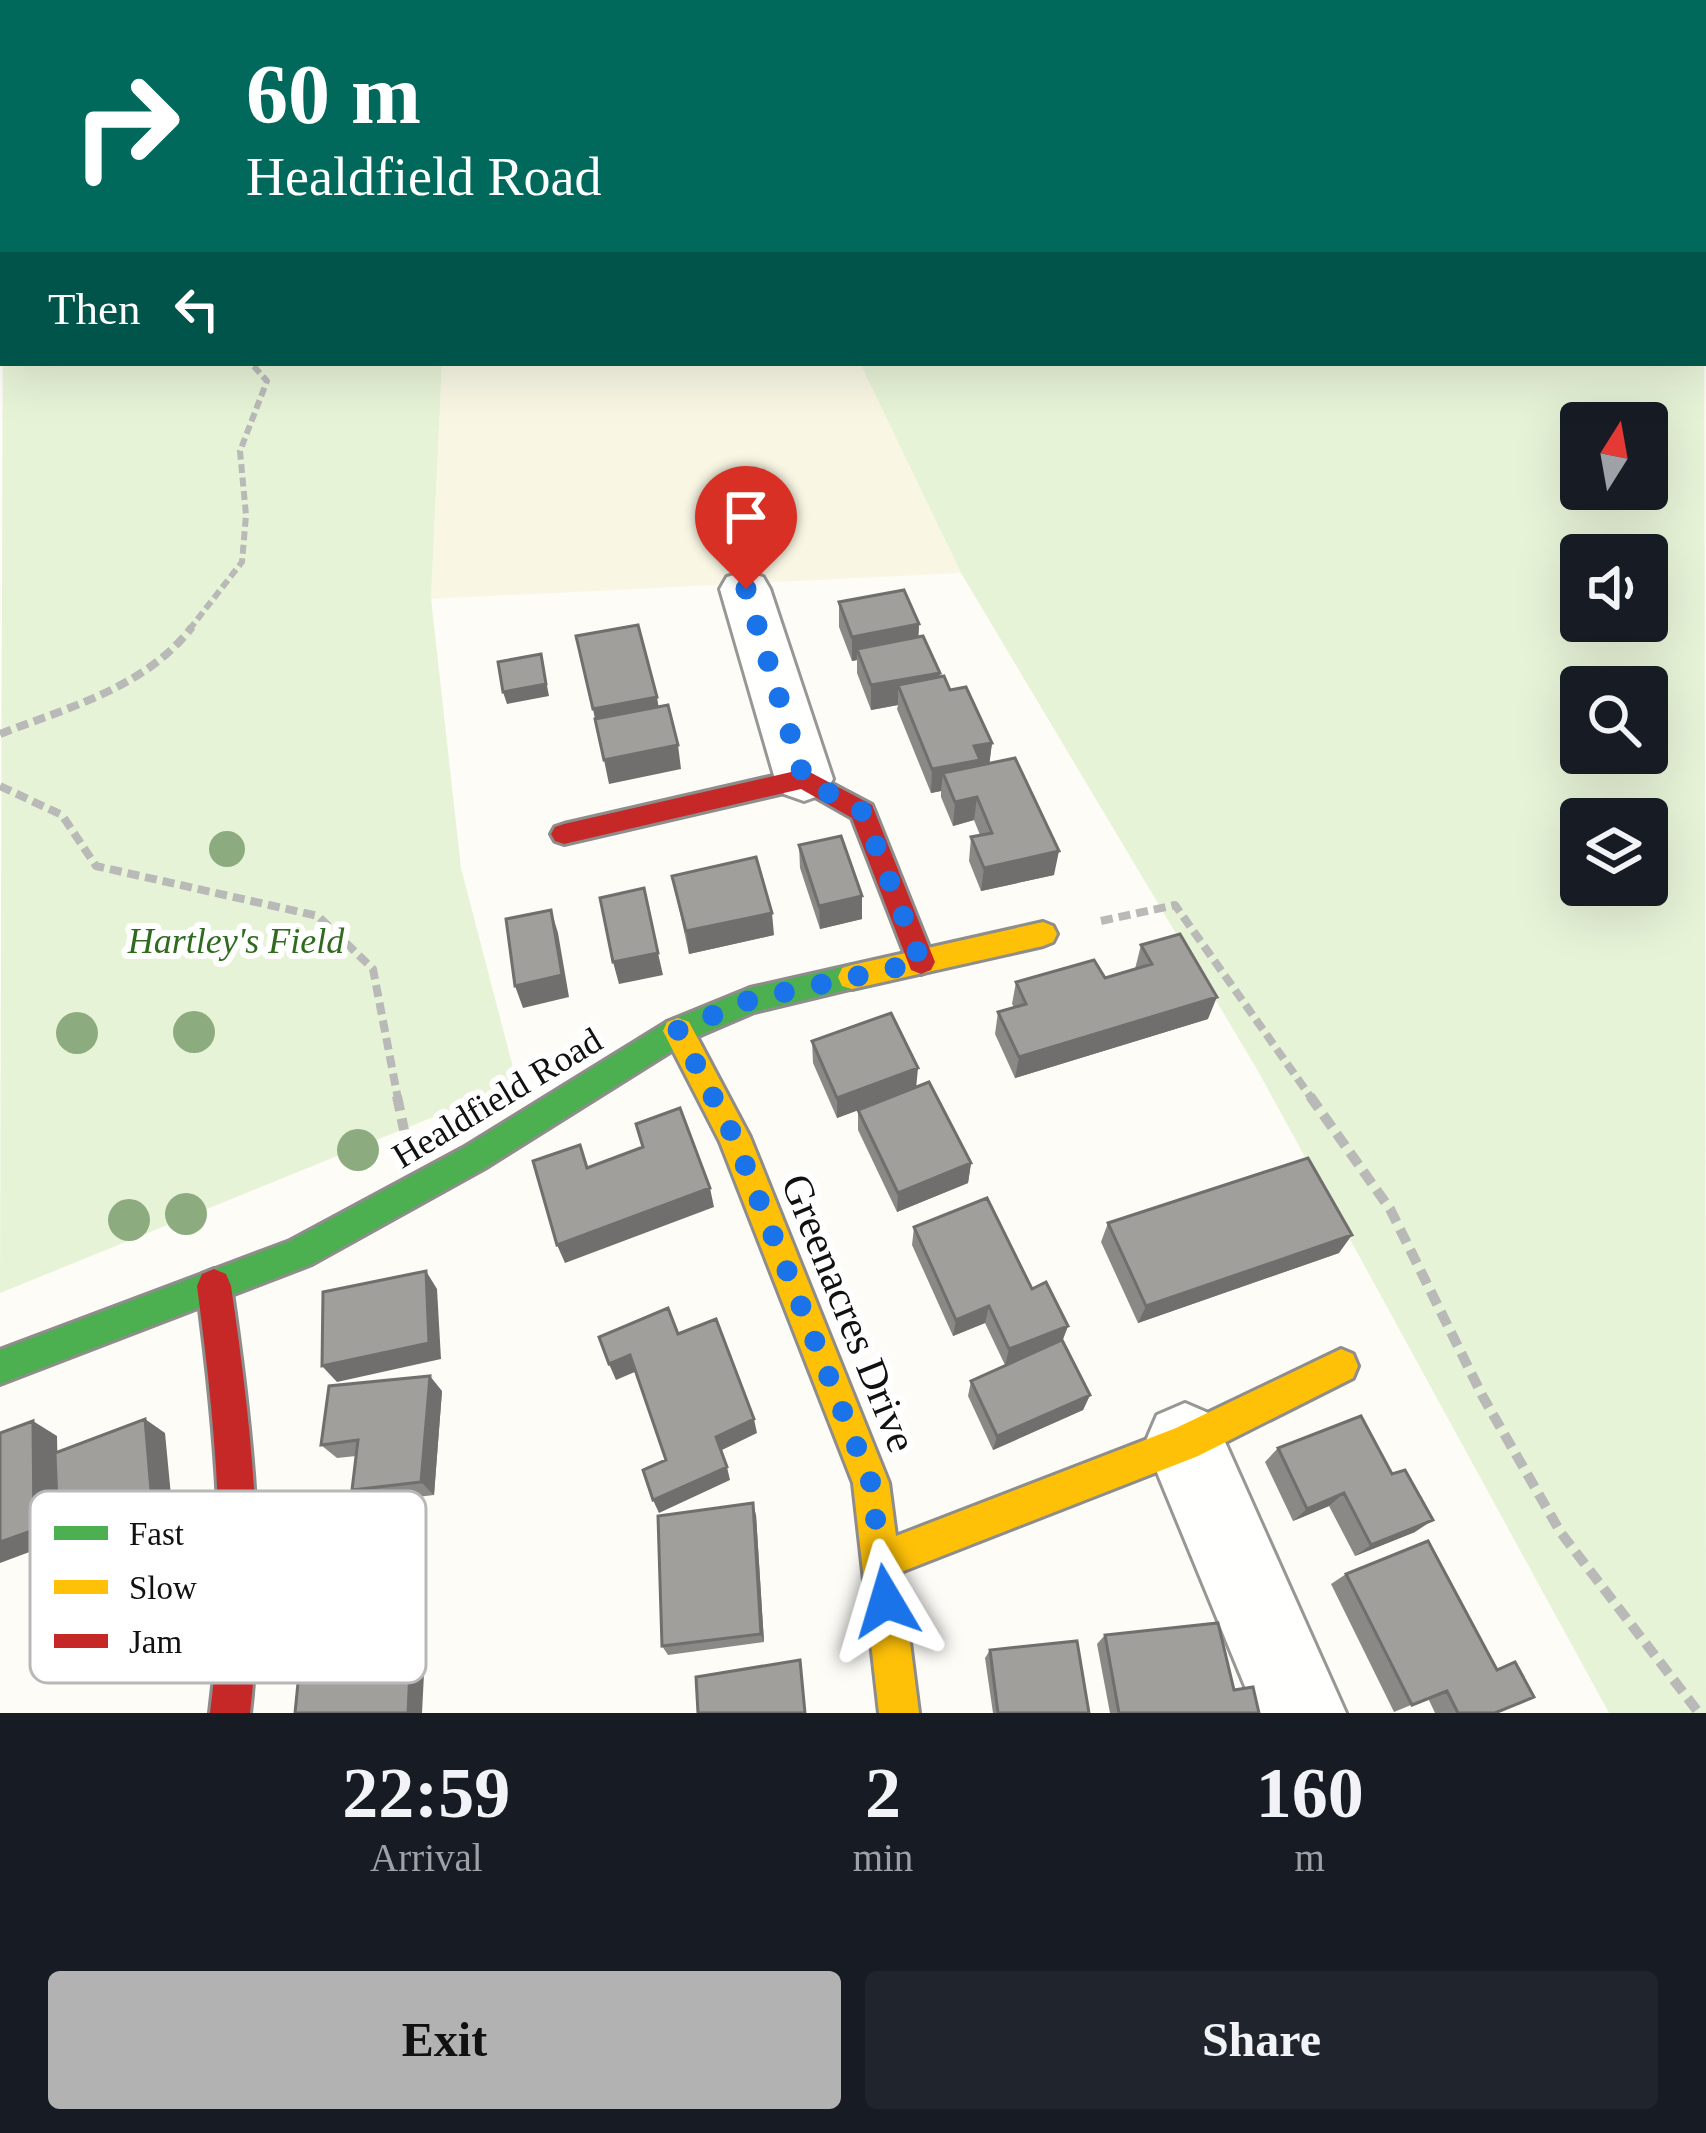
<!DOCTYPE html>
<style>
body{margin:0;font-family:Georgia,serif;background:#20242c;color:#f1f3f6;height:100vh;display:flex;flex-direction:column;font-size:45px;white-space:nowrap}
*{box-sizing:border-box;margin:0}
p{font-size:39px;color:#9ea1a6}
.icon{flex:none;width:66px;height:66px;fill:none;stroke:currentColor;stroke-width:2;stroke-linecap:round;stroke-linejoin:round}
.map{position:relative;height:1713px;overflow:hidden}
.drawer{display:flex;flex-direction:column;background:#171b24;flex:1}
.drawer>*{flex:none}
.guide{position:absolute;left:0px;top:0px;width:1707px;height:366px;box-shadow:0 12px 48px #0002;background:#00695c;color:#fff;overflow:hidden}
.needle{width:78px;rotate:11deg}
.tools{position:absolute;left:1560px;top:402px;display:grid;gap:24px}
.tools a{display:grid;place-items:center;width:108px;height:108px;border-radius:12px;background:#171b24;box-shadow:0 12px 48px #0002;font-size:60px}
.pin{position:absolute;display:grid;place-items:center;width:102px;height:102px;color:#fff;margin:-123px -51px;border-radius:50% 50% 50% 0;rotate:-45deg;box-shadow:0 0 12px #0007}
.pin .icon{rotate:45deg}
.me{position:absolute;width:132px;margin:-66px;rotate:353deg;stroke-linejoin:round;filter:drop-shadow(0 0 9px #0008)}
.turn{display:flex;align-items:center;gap:42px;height:252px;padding:0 48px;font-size:54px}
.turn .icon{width:156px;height:156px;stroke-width:2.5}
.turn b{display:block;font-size:84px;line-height:102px}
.then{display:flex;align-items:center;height:114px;padding:0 48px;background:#0003;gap:24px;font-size:45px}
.eta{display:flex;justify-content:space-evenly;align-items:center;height:204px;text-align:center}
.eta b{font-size:72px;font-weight:700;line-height:84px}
.button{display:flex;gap:24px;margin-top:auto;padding:24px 48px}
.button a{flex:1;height:138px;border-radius:12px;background:#b2b2b3;color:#111;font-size:48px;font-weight:700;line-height:138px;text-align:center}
.button a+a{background:#20242c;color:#f1f3f6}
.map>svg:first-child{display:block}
.farmland{fill:#f9f7e4}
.green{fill:#e7f3d7;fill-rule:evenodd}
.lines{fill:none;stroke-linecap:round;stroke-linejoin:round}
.lane-casing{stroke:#979795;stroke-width:6}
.street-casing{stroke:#979795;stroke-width:6}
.fast-casing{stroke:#8e8d8b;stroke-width:6}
.slow-casing{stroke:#8e8d8b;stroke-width:6}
.jam-casing{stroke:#8e8d8b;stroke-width:6}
.path-far3{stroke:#b9b9b8;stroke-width:4.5;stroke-dasharray:8 3;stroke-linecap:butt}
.path-far2{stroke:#b9b9b8;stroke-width:6;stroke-dasharray:9 4.5;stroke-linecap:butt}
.path-far1{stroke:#b9b9b8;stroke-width:8;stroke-dasharray:12 6;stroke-linecap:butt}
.path{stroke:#b9b9b8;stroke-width:10;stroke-dasharray:15 8;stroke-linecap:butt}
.lane{fill:#fffffe;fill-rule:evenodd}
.street{fill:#fffffe;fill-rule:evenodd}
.fast{fill:#4caf50;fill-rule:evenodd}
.slow{fill:#ffc107;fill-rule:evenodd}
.jam{fill:#c62828;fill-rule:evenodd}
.tree{fill:#8cac80}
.wall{fill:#8a8986}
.shaded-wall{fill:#716f6d}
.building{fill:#a19f9c;stroke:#716f6d;stroke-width:3}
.route{stroke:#1a73e8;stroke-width:21;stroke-dasharray:0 37.8}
.labels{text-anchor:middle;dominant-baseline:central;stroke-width:12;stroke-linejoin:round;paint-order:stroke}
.park-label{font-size:36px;font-style:italic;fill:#2f6b1f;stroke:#fff}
.street-label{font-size:36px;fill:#111;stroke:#fff}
.near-street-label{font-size:42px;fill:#111;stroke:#fff}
.key{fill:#fff;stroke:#b8b8b8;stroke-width:3}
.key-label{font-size:33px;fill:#111}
</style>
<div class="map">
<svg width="1706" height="1713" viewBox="0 0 1706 1713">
<rect width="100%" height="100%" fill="#fdfcf7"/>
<!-- farmland -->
<path class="farmland" d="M 442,363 L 860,363 L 961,573 L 431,599 Z"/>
<!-- green -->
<path class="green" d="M 1079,0 L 1661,0 L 1079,3 Z
M 1704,45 L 1706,1713 L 1609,1713 L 1258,1071 L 961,573 L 860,363 L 1704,363 ZM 1581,423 L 1647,423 L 1647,489 L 1581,489 ZM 1581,555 L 1647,555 L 1647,621 L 1581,621 ZM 1581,687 L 1647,687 L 1647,753 L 1581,753 ZM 1581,819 L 1647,819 L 1647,885 L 1581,885 Z
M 3,252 L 3,363 L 442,363 L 431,599 L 461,868 L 517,1083 L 0,1293 Z"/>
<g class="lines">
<defs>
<path id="lane" d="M 222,0 L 238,0 L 220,3 Z
M 1038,0 L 1054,0 L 1055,3 L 1039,3 Z"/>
<path id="street" d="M 745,572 L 763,577 L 770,589 L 833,779 L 824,794 L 804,801 L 784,794 L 775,779 L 720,589 L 727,577 Z
M 1185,1403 L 1213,1415 L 1346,1713 L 1256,1713 L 1145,1443 L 1157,1415 Z"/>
<path id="fast" d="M 852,965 L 862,968 L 866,977 L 862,986 L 754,1012 L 689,1040 L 485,1168 L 312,1264 L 0,1384 L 0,1350 L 290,1241 L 463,1148 L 667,1022 L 750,988 Z"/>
<path id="slow" d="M 1043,922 L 1053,926 L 1057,934 L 1053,942 L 1043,946 L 852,989 L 842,986 L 838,977 L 842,968 L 852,965 Z
M 678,1018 L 689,1022 L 750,1137 L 889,1483 L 896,1536 L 1176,1428 L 1341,1349 L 1353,1354 L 1358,1366 L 1353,1378 L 1198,1456 L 901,1572 L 919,1713 L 879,1713 L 853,1483 L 720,1142 L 663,1031 L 667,1022 Z"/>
<path id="jam" d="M 804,769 L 872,805 L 935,962 L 931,970 L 921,974 L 911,970 L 852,818 L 801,789 L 564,844 L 555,841 L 551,834 L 555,827 L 564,824 Z
M 214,1269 L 226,1274 L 231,1286 C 252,1429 267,1569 250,1713 L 210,1713 C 229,1569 216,1429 197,1286 L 202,1274 Z"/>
</defs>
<!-- lane casing -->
<use href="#lane" class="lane-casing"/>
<!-- street casing -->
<use href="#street" class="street-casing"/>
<!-- fast casing -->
<use href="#fast" class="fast-casing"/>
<!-- slow casing -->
<use href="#slow" class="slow-casing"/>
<!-- jam casing -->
<use href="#jam" class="jam-casing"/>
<!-- path-far3 -->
<path class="path-far3" d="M 403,0 L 412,3
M 583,3 L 594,0"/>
<!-- path-far2 -->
<path class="path-far2" d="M 189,630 L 242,562 L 246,515 L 240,451 L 267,381 L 251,363"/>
<!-- path-far1 -->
<path class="path-far1" d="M 0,734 C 69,707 145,688 192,627
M 0,786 L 62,815 L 96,866 L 318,916 L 373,969 L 398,1099
M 1101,921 L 1175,905 L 1312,1099"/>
<!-- path -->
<path class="path" d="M 397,1096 L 404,1130
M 1310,1096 L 1390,1209 L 1483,1397 L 1561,1533 L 1699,1713"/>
<!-- lane -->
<use href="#lane" class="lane"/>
<!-- street -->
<use href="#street" class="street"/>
<!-- fast -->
<use href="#fast" class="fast"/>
<!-- slow -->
<use href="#slow" class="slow"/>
<!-- jam -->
<use href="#jam" class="jam"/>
</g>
<!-- trees -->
<g class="tree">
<circle cx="227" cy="849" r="18"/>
<circle cx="194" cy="1032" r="21"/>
<circle cx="77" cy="1033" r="21"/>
<circle cx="358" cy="1150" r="21"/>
<circle cx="186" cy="1214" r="21"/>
<circle cx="129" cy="1220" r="21"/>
</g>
<!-- wall -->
<path class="wall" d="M 839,602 L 919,624 L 918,637 L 939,677 L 992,743 L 989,763 L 1054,875 L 981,891 L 969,861 L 971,837 L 980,835 L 974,820 L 953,826 L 941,797 L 941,791 L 931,793 L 897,709 L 898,705 L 871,710 L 857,673 L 857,660 L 852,661 L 839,627 Z
M 799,845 L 862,919 L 820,929 L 800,868 Z
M 672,876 L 774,935 L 689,954 Z
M 1141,945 L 1208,1019 L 1015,1078 L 995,1034 L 998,1012 L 1014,1007 L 1012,1004 L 1016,982 L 1105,978 L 1135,969 Z
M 812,1041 L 916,1087 L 971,1163 L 968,1183 L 897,1212 L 858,1130 L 858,1110 L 837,1118 L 813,1063 Z
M 1108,1223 L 1339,1253 L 1138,1323 L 1101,1242 Z
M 914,1227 L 1032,1289 L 1068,1326 L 1062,1341 L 1090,1395 L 1083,1410 L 993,1450 L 968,1396 L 971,1381 L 1005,1365 L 985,1323 L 953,1336 L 912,1245 Z
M 442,1391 L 434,1495 L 367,1503 L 352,1490 L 356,1456 L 337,1458 L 321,1445 Z
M 1278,1448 L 1415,1532 L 1355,1556 L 1329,1506 L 1293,1521 L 1265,1462 Z
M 423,1513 L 420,1576 L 322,1591 L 305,1581 Z
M 756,1515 L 764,1642 L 668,1655 L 662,1646 Z
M 1346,1574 L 1496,1669 L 1515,1662 L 1495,1713 L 1435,1713 L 1428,1698 L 1394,1712 L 1331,1584 Z
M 1105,1635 L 1234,1690 L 1259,1713 L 1110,1713 L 1097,1644 Z
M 990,1650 L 1089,1713 L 993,1713 L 985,1658 Z"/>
<!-- shaded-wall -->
<path class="shaded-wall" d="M 919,624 L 918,649 L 857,649 L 857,660 L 852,661 L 852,637 Z
M 541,654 L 549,696 L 507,704 L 503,692 Z
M 940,673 L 938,697 L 898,685 L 898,705 L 871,710 L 871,685 Z
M 657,697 L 661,721 L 598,734 L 593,709 Z
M 992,743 L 989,767 L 943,773 L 941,791 L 931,793 L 932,769 L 974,746 Z
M 678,745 L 681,769 L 609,784 L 604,760 Z
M 977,797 L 974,820 L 953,826 L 955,802 Z
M 1059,851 L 1054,875 L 981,891 L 984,868 Z
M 862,896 L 862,919 L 820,929 L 819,906 Z
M 551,910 L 558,933 L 569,997 L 523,1008 L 515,986 Z
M 772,913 L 774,935 L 689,954 L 686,931 Z
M 658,953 L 663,975 L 619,984 L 613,962 Z
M 1217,997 L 1208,1019 L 1015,1078 L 1019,1057 Z
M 918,1068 L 916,1089 L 837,1118 L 837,1098 Z
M 971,1163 L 968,1183 L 897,1212 L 898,1193 Z
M 710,1188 L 714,1207 L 565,1263 L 557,1245 Z
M 1352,1235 L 1339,1253 L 1138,1323 L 1146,1306 Z
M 426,1271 L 437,1289 L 441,1359 L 337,1382 L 322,1366 Z
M 989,1306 L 985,1323 L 953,1336 L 956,1320 Z
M 1068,1326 L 1062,1342 L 1005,1365 L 1009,1349 Z
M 630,1355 L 637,1371 L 616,1380 L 609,1364 Z
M 430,1376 L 442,1391 L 434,1495 L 421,1482 Z
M 1090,1395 L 1083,1410 L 993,1450 L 997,1436 Z
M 145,1419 L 165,1433 L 174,1527 L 83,1564 L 59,1553 Z
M 754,1419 L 757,1433 L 720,1451 L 716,1437 Z
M 33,1421 L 57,1436 L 59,1541 L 0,1563 L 0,1542 Z
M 727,1467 L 730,1480 L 659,1513 L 653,1500 Z
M 1344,1493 L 1329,1506 L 1293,1521 L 1307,1509 Z
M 409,1501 L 423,1513 L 420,1576 L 406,1565 Z
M 753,1503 L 756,1515 L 764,1642 L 761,1634 Z
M 1433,1520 L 1415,1532 L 1355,1556 L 1371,1545 Z
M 412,1626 L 426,1635 L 422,1713 L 408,1713 Z"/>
<!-- building -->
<path class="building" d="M 904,590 L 919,624 L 852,637 L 839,602 Z
M 638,625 L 657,697 L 593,709 L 576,636 Z
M 923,636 L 940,673 L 871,685 L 857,649 Z
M 541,654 L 546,684 L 503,692 L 498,662 Z
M 944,676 L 950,690 L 966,687 L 992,743 L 974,746 L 980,760 L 932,769 L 898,685 Z
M 668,705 L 678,745 L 604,760 L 595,719 Z
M 1015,758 L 1059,851 L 984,868 L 971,837 L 992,833 L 977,797 L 955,802 L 943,773 Z
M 841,836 L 862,896 L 819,906 L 799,845 Z
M 756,857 L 772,913 L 686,931 L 672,876 Z
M 644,888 L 658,953 L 613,962 L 600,898 Z
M 551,910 L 562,975 L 515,986 L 506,919 Z
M 1180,934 L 1217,997 L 1019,1057 L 998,1012 L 1026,1004 L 1016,982 L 1094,960 L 1105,978 L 1152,964 L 1141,945 Z
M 891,1013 L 918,1068 L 837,1098 L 812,1041 Z
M 929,1082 L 971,1163 L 898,1193 L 858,1110 Z
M 680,1108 L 710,1188 L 557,1245 L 533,1161 L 580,1145 L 587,1168 L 643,1147 L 636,1124 Z
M 1308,1158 L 1352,1235 L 1146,1306 L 1108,1223 Z
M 987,1198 L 1032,1289 L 1046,1282 L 1068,1326 L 1009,1349 L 989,1306 L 956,1320 L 914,1227 Z
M 426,1271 L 429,1343 L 322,1366 L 323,1292 Z
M 668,1308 L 678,1334 L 716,1319 L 754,1419 L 716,1437 L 727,1467 L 653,1500 L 643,1470 L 666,1460 L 630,1355 L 609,1364 L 599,1337 Z
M 1062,1340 L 1090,1395 L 997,1436 L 971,1381 Z
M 430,1376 L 421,1482 L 352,1490 L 358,1440 L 321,1445 L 329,1386 Z
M 1361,1416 L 1392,1474 L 1405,1470 L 1433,1520 L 1371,1545 L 1344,1493 L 1307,1509 L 1278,1448 Z
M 145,1419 L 153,1515 L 59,1553 L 55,1453 Z
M 33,1421 L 34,1530 L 0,1542 L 0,1433 Z
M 753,1503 L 761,1634 L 662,1646 L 658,1516 Z
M 1428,1541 L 1497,1670 L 1515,1662 L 1534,1697 L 1495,1713 L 1458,1713 L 1447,1691 L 1412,1705 L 1346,1574 Z
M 1218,1623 L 1234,1690 L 1253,1687 L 1259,1713 L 1119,1713 L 1105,1635 Z
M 412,1626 L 408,1713 L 295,1713 L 302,1643 Z
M 1077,1641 L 1089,1713 L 998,1713 L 990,1650 Z
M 800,1660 L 805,1713 L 698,1713 L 696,1677 Z"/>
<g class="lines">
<!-- route -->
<path class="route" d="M 746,589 L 804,779 L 863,812 L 921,962 L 750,1000 L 678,1030 L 734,1137 L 871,1483 L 886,1601"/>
</g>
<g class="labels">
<!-- park labels -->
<g class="park-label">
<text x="236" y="941">Hartley's Field</text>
</g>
<!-- street labels -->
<g class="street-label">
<text transform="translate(497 1098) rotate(-31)">Healdfield Road</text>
</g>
<!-- near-street labels -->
<g class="near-street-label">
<text transform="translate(849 1313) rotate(68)">Greenacres Drive</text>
</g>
</g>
<!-- legend -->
<rect x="30" y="1491" width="396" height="192" rx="18" class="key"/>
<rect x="54" y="1526" width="54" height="14" fill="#4caf50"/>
<rect x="54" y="1580" width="54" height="14" fill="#ffc107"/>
<rect x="54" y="1634" width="54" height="14" fill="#c62828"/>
<g class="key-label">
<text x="129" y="1545">Fast</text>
<text x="129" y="1599">Slow</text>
<text x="129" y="1653">Jam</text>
</g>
</svg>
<div class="tools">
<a><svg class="needle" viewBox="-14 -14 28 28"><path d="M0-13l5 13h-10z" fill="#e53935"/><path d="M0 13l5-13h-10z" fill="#9ea1a6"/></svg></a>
<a><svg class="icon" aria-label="sound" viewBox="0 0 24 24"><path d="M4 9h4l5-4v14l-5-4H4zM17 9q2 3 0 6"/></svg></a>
<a><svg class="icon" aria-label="search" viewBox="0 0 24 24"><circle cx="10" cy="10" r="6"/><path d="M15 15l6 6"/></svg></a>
<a><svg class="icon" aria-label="layers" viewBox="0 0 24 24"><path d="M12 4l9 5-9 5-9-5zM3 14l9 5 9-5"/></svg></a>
</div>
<div class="pin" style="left:746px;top:589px;background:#d93025"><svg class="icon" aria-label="arrive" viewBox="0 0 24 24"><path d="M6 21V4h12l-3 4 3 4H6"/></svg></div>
<svg class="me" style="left:886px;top:1601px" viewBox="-20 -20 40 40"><path d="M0-17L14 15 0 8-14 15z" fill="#1a73e8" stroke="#fff" stroke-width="4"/></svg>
<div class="guide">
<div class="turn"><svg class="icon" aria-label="right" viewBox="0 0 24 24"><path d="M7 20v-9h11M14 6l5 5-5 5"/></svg><div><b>60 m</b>Healdfield Road</div></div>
<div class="then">Then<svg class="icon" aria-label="left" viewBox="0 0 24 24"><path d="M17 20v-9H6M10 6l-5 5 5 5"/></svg></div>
</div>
</div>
<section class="drawer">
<div class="eta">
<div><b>22:59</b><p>Arrival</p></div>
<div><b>2</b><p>min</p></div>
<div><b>160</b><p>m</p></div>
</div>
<div class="button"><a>Exit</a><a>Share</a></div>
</section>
